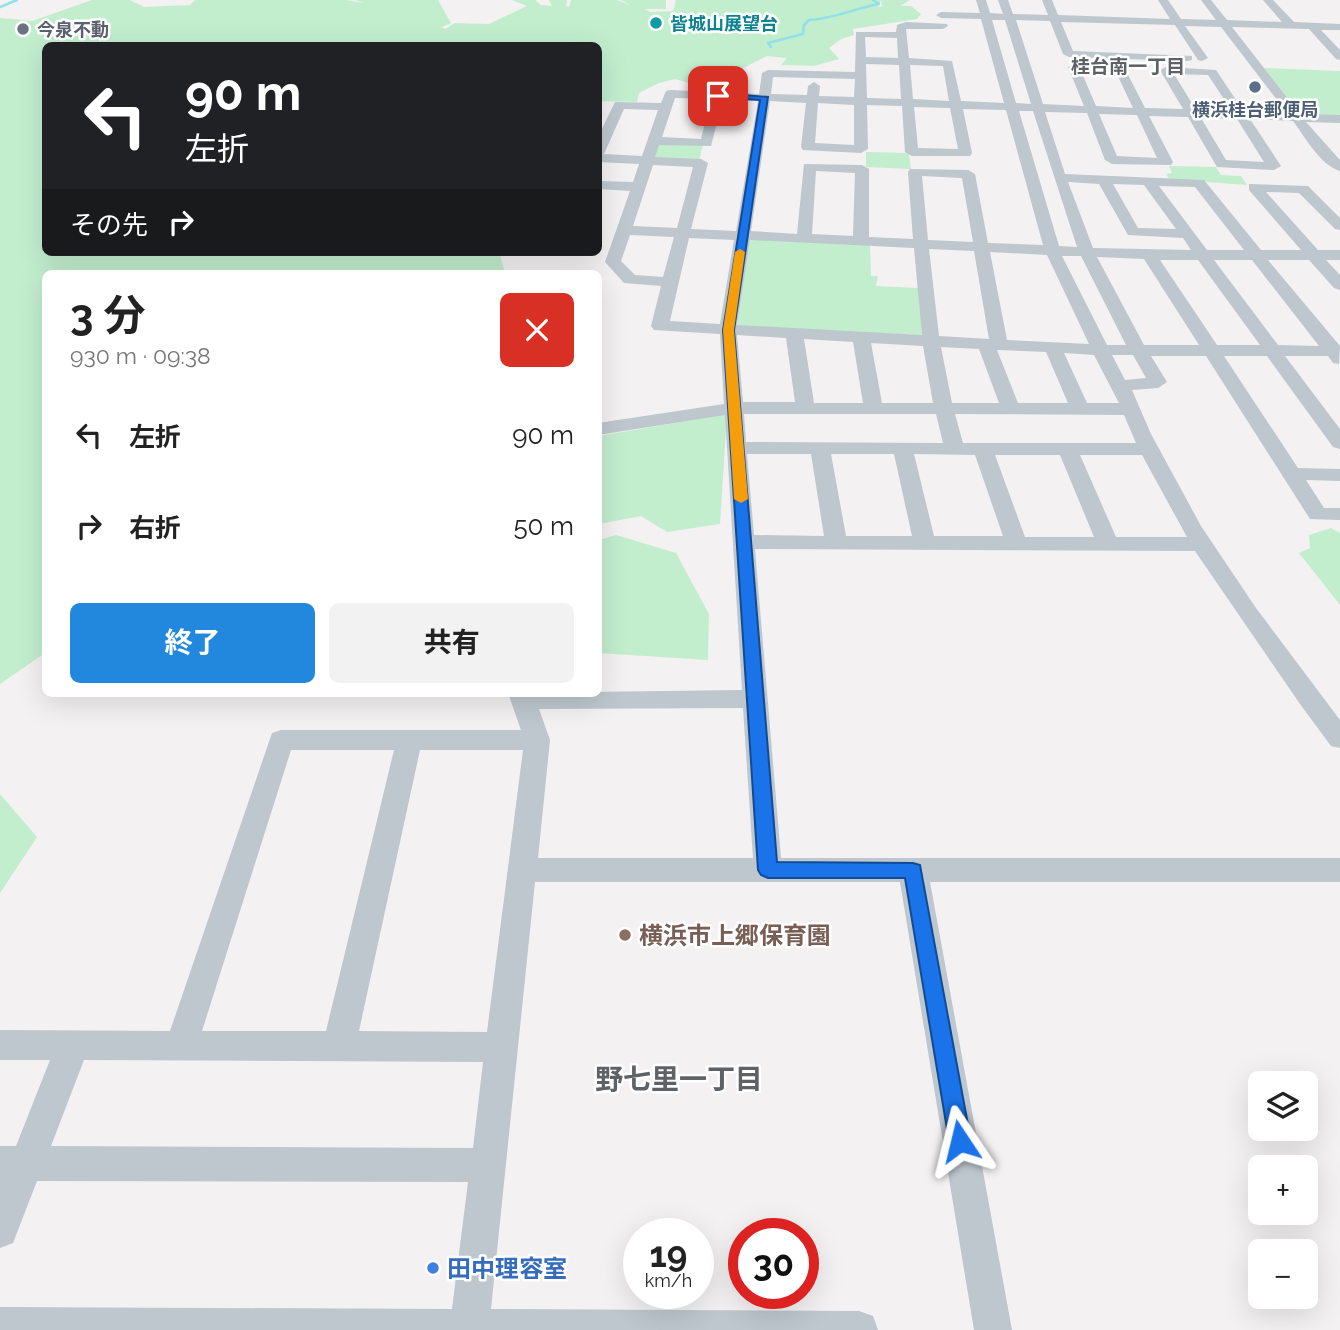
<!DOCTYPE html>
<html lang="ja">
<meta charset="utf-8">
<style>
body{margin:0;font-family:Raleway,"Noto Sans JP",sans-serif;background:#f2f2f2;color:#222;height:100vh;display:flex;flex-direction:column;font-size:26px;white-space:nowrap}
*{box-sizing:border-box;margin:0}
p{font-size:23px;color:#767676}
.icon{flex:none;width:38px;height:38px;fill:none;stroke:currentColor;stroke-width:2;stroke-linecap:round;stroke-linejoin:round}
.map{position:relative;flex:1;overflow:hidden}
.details{position:absolute;left:42px;top:270px;width:560px;height:427px;display:flex;flex-direction:column;background:#fff;border-radius:10px;box-shadow:0 7px 28px #0002}
.details>*{flex:none}
.guide{position:absolute;left:42px;top:42px;width:560px;height:214px;border-radius:10px;box-shadow:0 7px 28px #0002;background:#202124;color:#fff;overflow:hidden}
.fabs{position:absolute;left:1248px;top:1071px;display:grid;gap:14px}
.fabs a{display:grid;place-items:center;width:70px;height:70px;border-radius:10px;background:#fff;box-shadow:0 7px 28px #0002;font-size:35px}
.speed{position:absolute;left:623px;top:1218px;display:flex;gap:14px;font-size:35px;font-weight:700;text-align:center}
.speed>*{display:grid;place-content:center;width:91px;height:91px;border-radius:50%;background:#fff;box-shadow:0 7px 28px #0002;line-height:1}
.speed small{font-size:18px;font-weight:400}
.speed .limit{border:10px solid #d22;background:#fff;color:#111}
.pin{position:absolute;display:grid;place-items:center;width:60px;height:60px;color:#fff;margin:-30px;border-radius:14px;box-shadow:0 4px 10px #0006}
.me{position:absolute;width:77px;margin:-38px;rotate:350deg;stroke-linejoin:round;filter:drop-shadow(0 0 5px #0008)}
.turn{display:flex;align-items:center;gap:24px;height:147px;padding:0 28px;font-size:32px}
.turn .icon{width:91px;height:91px;stroke-width:2.5}
.turn b{display:block;font-size:49px;line-height:60px}
.then{display:flex;align-items:center;height:66px;padding:0 28px;background:#0003;gap:14px;font-size:26px}
.round{display:grid;place-items:center;flex:none;width:74px;height:74px;border-radius:10px;background:#f2f2f2}
.headline{display:flex;align-items:center;justify-content:space-between;height:119px;padding:0 28px}
h1{font-size:42px;font-weight:700;line-height:52px}
.cta{display:flex;gap:14px;margin-top:auto;padding:14px 28px}
.cta a{flex:1;height:80px;border-radius:10px;background:#2188dd;color:#fff;font-size:28px;font-weight:700;line-height:80px;text-align:center}
.cta a+a{background:#f2f2f2;color:#222}
ul{padding:0;list-style:none}
li{display:flex;align-items:center;gap:21px;height:91px;padding:0 28px}
li div{flex:1}
li b{display:block;font-size:26px}
li em{font-style:normal}
.map>svg:first-child{display:block}
.green{fill:#c2eece}
.lines{fill:none;stroke-linecap:round;stroke-linejoin:round}
.stream{stroke:#92e0e9;stroke-width:2.5}
.minor{fill:#bdc7cd;fill-rule:evenodd}
.route{fill:#1a73e8;stroke:#114b97;stroke-width:2}
.slow{fill:#f59e0b}
.culture-dot{fill:#0f9aa8;stroke:#fff;stroke-width:2.5}
.worship-dot{fill:#6b7280;stroke:#fff;stroke-width:2.5}
.service-dot{fill:#5c6f8a;stroke:#fff;stroke-width:2.5}
.education-dot{fill:#8d6e63;stroke:#fff;stroke-width:2.5}
.shop-dot{fill:#3f7fe0;stroke:#fff;stroke-width:2.5}
.labels{text-anchor:middle;dominant-baseline:central;stroke-width:5;stroke-linejoin:round;paint-order:stroke}
.far-culture-label{font-size:18px;font-weight:bold;fill:#0d838f;stroke:#fff;text-anchor:start}
.far-worship-label{font-size:18px;font-weight:bold;fill:#5b616d;stroke:#fff;text-anchor:start}
.far-service-label{font-size:18px;font-weight:bold;fill:#4e5e75;stroke:#fff}
.far-neighbourhood-label{font-size:19px;font-weight:bold;fill:#5e6266;stroke:#fff}
.near-education-label{font-size:24px;font-weight:bold;fill:#785e54;stroke:#fff;text-anchor:start}
.near-shop-label{font-size:24px;font-weight:bold;fill:#366cbe;stroke:#fff;text-anchor:start}
.near-neighbourhood-label{font-size:28px;font-weight:bold;fill:#5e6266;stroke:#fff}
</style>
<div class="map">
<svg width="1340" height="1330" viewBox="0 0 1340 1330">
<rect width="100%" height="100%" fill="#f3f1f1"/>
<!-- green -->
<path class="green" d="M 92,0 L 130,0 L 144,7 L 190,5 L 195,0 L 346,0 L 364,3 L 355,0 L 438,0 L 451,23 L 442,27 L 445,29 L 455,23 L 489,24 L 527,6 L 512,0 L 535,0 L 541,5 L 552,6 L 549,0 L 567,0 L 566,6 L 569,7 L 571,0 L 617,0 L 630,5 L 621,0 L 666,0 L 666,9 L 644,9 L 651,12 L 673,11 L 676,0 L 881,0 L 878,7 L 882,6 L 881,0 L 910,0 L 900,6 L 911,6 L 921,14 L 917,19 L 853,29 L 854,35 L 841,39 L 829,48 L 839,59 L 814,66 L 781,65 L 787,58 L 767,56 L 713,83 L 693,84 L 675,79 L 659,83 L 639,93 L 637,102 L 600,101 L 598,46 L 46,46 L 46,252 L 499,252 L 505,273 L 46,273 L 45,653 L 0,684 L 0,18 L 32,21 Z
M 1264,68 L 1340,71 L 1340,116 L 1301,115 Z
M 659,143 L 703,144 L 699,161 L 653,159 Z
M 866,152 L 909,153 L 911,169 L 866,167 Z
M 1169,166 L 1216,167 L 1221,175 L 1241,176 L 1247,185 L 1169,179 L 1166,174 L 1172,173 Z
M 749,239 L 870,245 L 871,276 L 878,276 L 876,286 L 918,288 L 922,335 L 737,327 Z
M 727,414 L 720,524 L 667,532 L 641,516 L 599,524 L 599,436 Z
M 1331,528 L 1340,533 L 1340,605 L 1299,553 L 1310,548 L 1309,535 Z
M 616,535 L 676,553 L 709,614 L 708,660 L 599,653 L 599,540 Z
M 0,794 L 37,837 L 0,893 Z"/>
<g class="lines">
<!-- stream -->
<path class="stream" d="M 0,7 L 17,0
M 771,47 L 768,43 L 803,34 L 804,25 L 809,20 C 834,19 855,8 879,4 L 873,0"/>
<!-- minor -->
<path class="minor" d="M 976,0 L 986,0 L 990,13 L 1003,14 L 998,0 L 1008,0 L 1013,14 L 1048,15 L 1042,0 L 1052,0 L 1058,15 L 1170,19 L 1158,0 L 1168,0 L 1181,19 L 1216,20 L 1201,0 L 1211,0 L 1227,20 L 1282,22 L 1263,0 L 1273,0 L 1294,22 L 1340,24 L 1340,30 L 1321,30 L 1340,50 L 1340,60 L 1336,59 L 1309,29 L 1232,27 L 1300,114 L 1340,115 L 1340,123 L 1306,122 L 1340,160 L 1340,171 C 1320,165 1305,137 1293,121 L 1250,119 L 1281,166 L 1274,170 L 1217,167 L 1188,117 L 1149,116 L 1173,162 L 1171,165 L 1112,164 L 1105,160 L 1087,113 L 1045,112 L 1065,174 L 1204,180 L 1261,250 L 1301,250 L 1249,190 L 1249,184 L 1308,186 L 1340,218 L 1340,230 L 1335,229 L 1299,193 L 1266,192 L 1318,250 L 1340,250 L 1340,260 L 1326,260 L 1340,275 L 1340,290 L 1334,288 L 1309,260 L 1268,260 L 1340,346 L 1339,364 L 1333,363 L 1328,356 L 1285,356 L 1340,429 L 1340,449 L 1333,447 L 1267,356 L 1224,356 L 1298,468 L 1340,469 L 1340,481 L 1306,480 L 1324,508 L 1340,508 L 1340,520 L 1310,519 L 1206,356 L 1151,356 L 1167,382 L 1158,388 L 1132,390 L 1151,434 L 1201,526 L 1256,608 L 1340,720 L 1340,748 L 1331,746 L 1300,704 L 1195,551 L 755,549 L 781,858 L 1340,858 L 1340,882 L 930,882 L 1012,1330 L 974,1330 L 900,882 L 535,882 L 491,1309 L 859,1311 L 873,1316 L 878,1330 L 0,1330 L 0,1307 L 452,1309 L 468,1182 L 37,1181 L 13,1243 L 0,1248 L 0,1146 L 16,1146 L 50,1060 L 0,1060 L 0,1030 L 170,1031 L 272,733 L 281,730 L 521,730 L 508,693 L 742,690 L 725,415 L 598,435 L 598,423 L 724,404 L 720,334 L 654,330 L 651,326 L 661,286 L 624,283 L 605,262 L 630,191 L 598,189 L 598,181 L 633,182 L 639,164 L 598,162 L 598,137 L 615,102 L 661,103 L 666,91 L 670,90 L 759,94 L 762,73 L 768,70 L 855,72 L 856,32 L 896,32 L 897,25 L 906,22 L 947,24 L 948,26 L 943,29 L 906,29 L 909,58 L 952,61 L 961,101 L 1004,103 L 981,19 L 941,18 L 936,15 L 941,12 L 980,13 ZM 992,20 L 1005,20 L 1031,104 L 1016,103 ZM 1016,20 L 1050,21 L 1063,54 L 1069,57 L 1188,61 L 1192,60 L 1192,56 L 1073,51 L 1061,22 L 1175,25 L 1198,60 L 1202,61 L 1208,58 L 1185,26 L 1221,27 L 1287,113 L 1244,112 L 1216,70 L 1166,67 L 1160,70 L 1183,109 L 1145,108 L 1124,67 L 1074,64 L 1068,67 L 1084,106 L 1043,104 ZM 865,37 L 897,38 L 898,58 L 866,57 ZM 866,64 L 899,65 L 901,99 L 867,98 ZM 910,65 L 943,66 L 949,101 L 913,99 ZM 1081,71 L 1116,72 L 1133,108 L 1096,106 ZM 1174,74 L 1208,75 L 1232,111 L 1196,110 ZM 773,77 L 855,79 L 854,97 L 819,96 L 820,86 L 814,82 L 808,86 L 807,95 L 771,94 ZM 675,98 L 711,99 L 701,139 L 662,137 ZM 723,100 L 758,101 L 736,231 L 691,229 L 708,163 L 701,159 L 655,157 L 659,145 L 711,146 ZM 770,101 L 806,103 L 801,147 L 803,150 L 861,153 L 868,149 L 867,105 L 902,106 L 905,152 L 912,156 L 970,156 L 972,153 L 963,109 L 1006,110 L 1043,245 L 988,243 L 975,174 L 968,170 L 910,169 L 908,172 L 913,239 L 869,237 L 869,169 L 862,165 L 804,164 L 797,234 L 751,231 ZM 818,103 L 854,105 L 854,145 L 815,143 ZM 914,107 L 950,108 L 958,149 L 918,148 ZM 624,109 L 658,110 L 642,156 L 604,154 ZM 1019,111 L 1033,111 L 1077,247 L 1059,246 ZM 1099,114 L 1137,115 L 1157,158 L 1117,156 ZM 1201,118 L 1237,119 L 1264,162 L 1226,160 ZM 653,165 L 693,167 L 677,228 L 633,226 ZM 816,171 L 855,173 L 853,236 L 812,234 ZM 922,176 L 962,178 L 973,242 L 928,240 ZM 1068,182 L 1099,184 L 1128,235 L 1183,238 L 1191,250 L 1093,248 ZM 1113,184 L 1144,185 L 1176,229 L 1138,228 ZM 1159,186 L 1195,187 L 1244,250 L 1207,250 ZM 630,235 L 674,237 L 663,277 L 635,275 L 621,261 ZM 689,238 L 734,240 L 720,324 L 670,321 ZM 750,240 L 914,248 L 922,335 L 737,325 ZM 929,249 L 974,251 L 989,339 L 939,336 ZM 990,252 L 1047,255 L 1089,344 L 1007,340 ZM 1062,256 L 1081,256 L 1126,345 L 1107,345 ZM 1097,257 L 1144,259 L 1199,345 L 1144,345 ZM 1160,260 L 1198,260 L 1260,345 L 1217,345 ZM 1214,260 L 1252,260 L 1319,346 L 1278,345 ZM 737,335 L 786,338 L 795,402 L 743,402 ZM 804,339 L 853,342 L 863,403 L 814,403 ZM 871,343 L 923,346 L 933,403 L 882,403 ZM 941,347 L 979,349 L 999,403 L 952,403 ZM 997,350 L 1046,352 L 1068,403 L 1018,403 ZM 1064,353 L 1094,355 L 1119,403 L 1087,403 ZM 1112,355 L 1133,355 L 1146,378 L 1125,380 ZM 744,414 L 936,414 L 943,443 L 746,442 ZM 955,414 L 1124,415 L 1136,443 L 963,443 ZM 747,454 L 811,454 L 824,536 L 754,535 ZM 831,454 L 894,454 L 912,536 L 846,536 ZM 914,454 L 975,455 L 1003,536 L 934,536 ZM 995,455 L 1060,455 L 1094,537 L 1025,537 ZM 1080,455 L 1142,455 L 1187,537 L 1116,537 ZM 743,708 L 753,858 L 538,858 L 550,740 L 539,709 ZM 291,750 L 394,750 L 326,1031 L 202,1031 ZM 420,750 L 523,750 L 487,1032 L 359,1031 ZM 84,1060 L 483,1062 L 473,1148 L 51,1146 Z"/>
</g>
<!-- route -->
<path class="route" d="M 718,93 L 768,97 L 734,330 L 777,862 L 913,863 L 920,865 L 971,1141 L 968,1148 L 960,1152 L 952,1148 L 949,1141 L 905,878 L 768,878 L 761,875 L 758,870 L 723,330 L 760,100 L 715,97 Z"/>
<!-- slow -->
<path class="slow" d="M 740,249 L 745,252 L 734,330 L 748,499 L 741,503 L 734,499 L 723,330 L 735,252 Z"/>
<!-- markers -->
<circle class="culture-dot" cx="656" cy="23" r="7"/>
<circle class="worship-dot" cx="23" cy="29" r="7"/>
<circle class="service-dot" cx="1255" cy="87" r="7"/>
<circle class="education-dot" cx="625" cy="935" r="7"/>
<circle class="shop-dot" cx="433" cy="1268" r="7"/>
<g class="labels">
<!-- far-culture labels -->
<g class="far-culture-label">
<text x="670" y="23">皆城山展望台</text>
</g>
<!-- far-worship labels -->
<g class="far-worship-label">
<text x="37" y="29">今泉不動</text>
</g>
<!-- far-service labels -->
<g class="far-service-label">
<text x="1255" y="109">横浜桂台郵便局</text>
</g>
<!-- far-neighbourhood labels -->
<g class="far-neighbourhood-label">
<text x="1128" y="66">桂台南一丁目</text>
</g>
<!-- near-education labels -->
<g class="near-education-label">
<text x="639" y="935">横浜市上郷保育園</text>
</g>
<!-- near-shop labels -->
<g class="near-shop-label">
<text x="447" y="1268">田中理容室</text>
</g>
<!-- near-neighbourhood labels -->
<g class="near-neighbourhood-label">
<text x="679" y="1079">野七里一丁目</text>
</g>
</g>
</svg>
<div class="fabs">
<a><svg class="icon" aria-label="layers" viewBox="0 0 24 24"><path d="M12 4l9 5-9 5-9-5zM3 14l9 5 9-5"/></svg></a>
<a>+</a>
<a>−</a>
</div>
<div class="speed"><div>19<small>km/h</small></div><div class="limit">30</div></div>
<div class="pin" style="left:718px;top:96px;background:#d93025"><svg class="icon" aria-label="arrive" viewBox="0 0 24 24"><path d="M6 21V4h12l-3 4 3 4H6"/></svg></div>
<svg class="me" style="left:960px;top:1141px" viewBox="-20 -20 40 40"><path d="M0-17L14 15 0 8-14 15z" fill="#1a73e8" stroke="#fff" stroke-width="4"/></svg>
<div class="guide">
<div class="turn"><svg class="icon" aria-label="left" viewBox="0 0 24 24"><path d="M17 20v-9H6M10 6l-5 5 5 5"/></svg><div><b>90 m</b>左折</div></div>
<div class="then">その先<svg class="icon" aria-label="right" viewBox="0 0 24 24"><path d="M7 20v-9h11M14 6l5 5-5 5"/></svg></div>
</div>
<section class="details">
<div class="headline"><div><h1>3 分</h1><p>930 m · 09:38</p></div><a class="round" style="background:#d93025;color:#fff"><svg class="icon" aria-label="close" viewBox="0 0 24 24"><path d="M6 6l12 12M18 6L6 18"/></svg></a></div>
<ul>
<li><svg class="icon" aria-label="left" viewBox="0 0 24 24"><path d="M17 20v-9H6M10 6l-5 5 5 5"/></svg><div><b>左折</b></div><em>90 m</em></li>
<li><svg class="icon" aria-label="right" viewBox="0 0 24 24"><path d="M7 20v-9h11M14 6l5 5-5 5"/></svg><div><b>右折</b></div><em>50 m</em></li>
</ul>
<div class="cta"><a>終了</a><a>共有</a></div>
</section>
</div>
